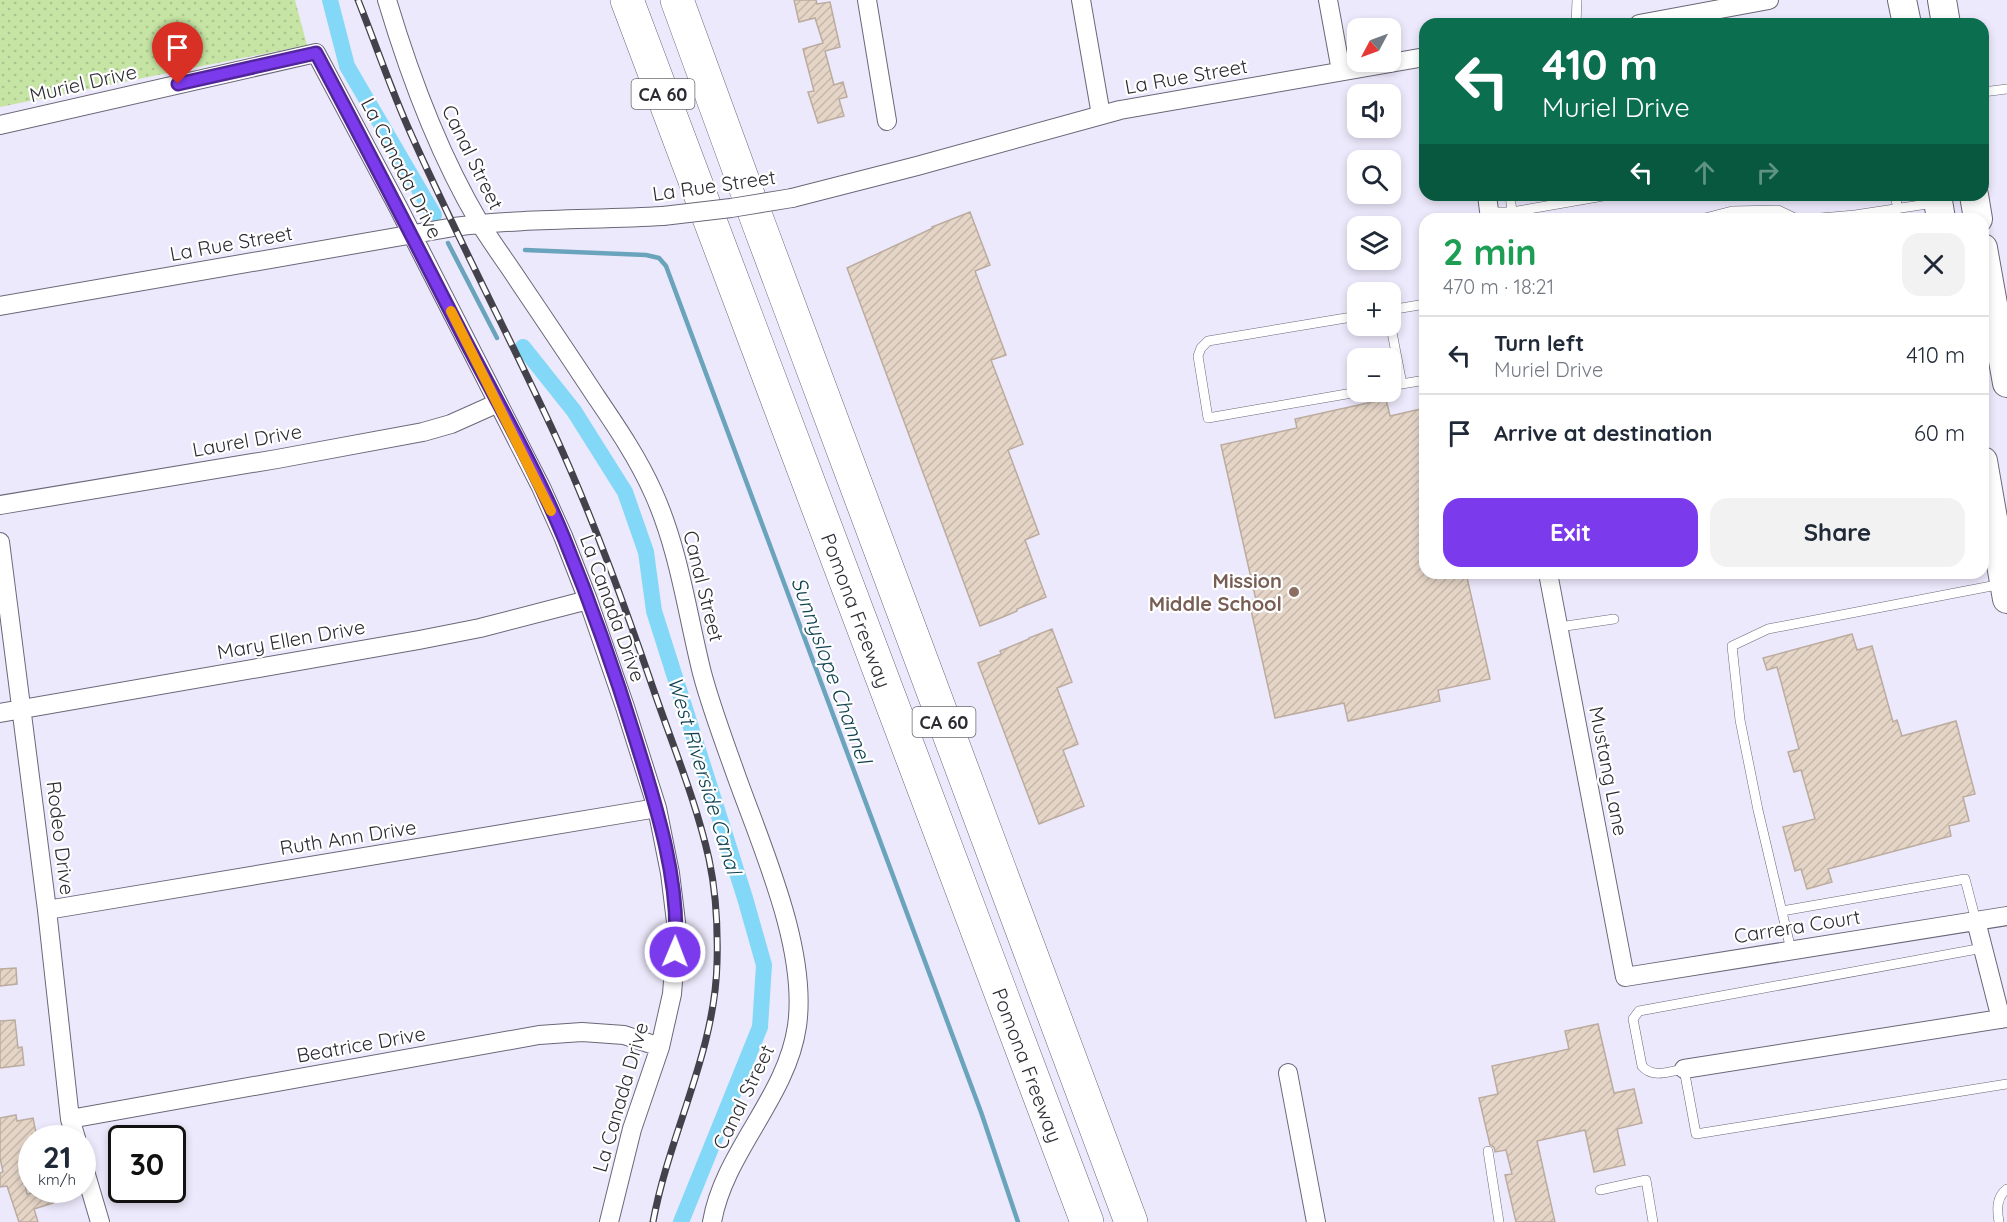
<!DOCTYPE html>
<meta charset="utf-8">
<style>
body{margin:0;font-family:Quicksand,sans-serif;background:#f2f2f3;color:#1f2937;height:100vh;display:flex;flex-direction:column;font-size:22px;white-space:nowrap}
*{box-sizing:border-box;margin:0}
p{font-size:20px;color:#747a83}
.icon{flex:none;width:33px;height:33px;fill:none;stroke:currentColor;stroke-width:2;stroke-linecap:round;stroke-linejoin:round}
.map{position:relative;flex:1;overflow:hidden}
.panel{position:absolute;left:1419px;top:213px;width:570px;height:366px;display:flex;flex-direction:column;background:#fff;border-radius:18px;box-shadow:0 3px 9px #0003}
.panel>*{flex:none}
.top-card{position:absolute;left:1419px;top:18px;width:570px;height:183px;border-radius:18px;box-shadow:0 3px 9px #0003;background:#0b6e4f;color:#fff;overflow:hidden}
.needle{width:39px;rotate:229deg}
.tools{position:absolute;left:1347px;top:18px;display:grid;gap:12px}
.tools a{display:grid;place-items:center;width:54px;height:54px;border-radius:12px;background:#fff;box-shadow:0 3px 9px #0003;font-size:30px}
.speed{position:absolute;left:18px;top:1125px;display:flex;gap:12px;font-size:30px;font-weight:700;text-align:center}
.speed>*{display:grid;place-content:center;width:78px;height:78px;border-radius:50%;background:#fff;box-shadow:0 3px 9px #0003;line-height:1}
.speed small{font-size:15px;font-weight:400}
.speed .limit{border:3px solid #111;border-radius:9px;background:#fff;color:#111}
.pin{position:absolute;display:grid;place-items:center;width:51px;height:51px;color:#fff;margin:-62px -26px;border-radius:50% 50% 50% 0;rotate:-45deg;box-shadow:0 0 6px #0007}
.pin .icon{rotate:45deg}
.me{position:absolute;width:66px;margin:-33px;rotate:1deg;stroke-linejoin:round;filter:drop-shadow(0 0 4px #0008)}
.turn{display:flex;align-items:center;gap:21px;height:126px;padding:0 24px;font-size:27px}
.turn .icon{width:78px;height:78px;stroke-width:2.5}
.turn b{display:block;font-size:42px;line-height:51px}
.lanes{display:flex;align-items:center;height:57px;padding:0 24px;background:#0003;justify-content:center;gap:30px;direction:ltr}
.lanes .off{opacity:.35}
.round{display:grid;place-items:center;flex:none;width:63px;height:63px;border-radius:18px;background:#f2f2f3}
.headline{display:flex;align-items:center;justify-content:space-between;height:102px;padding:0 24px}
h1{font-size:36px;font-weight:700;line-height:45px;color:#1e9e55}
.button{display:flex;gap:12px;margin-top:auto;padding:12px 24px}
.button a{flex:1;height:69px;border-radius:18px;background:#7c3aed;color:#fff;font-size:24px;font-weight:700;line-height:69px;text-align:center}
.button a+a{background:#f2f2f3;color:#1f2937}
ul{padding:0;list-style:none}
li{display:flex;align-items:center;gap:18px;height:78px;padding:0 24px;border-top:2px solid #e0e1e3}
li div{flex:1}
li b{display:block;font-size:22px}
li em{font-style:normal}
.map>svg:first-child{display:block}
.grass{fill:url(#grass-dots)}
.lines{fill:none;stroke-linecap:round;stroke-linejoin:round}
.stream{stroke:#69a4bc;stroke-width:4.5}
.canal{stroke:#83d8f7;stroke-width:16}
.building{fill:url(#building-hatch);stroke:#bbac9f;stroke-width:1.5}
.lane-casing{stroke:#6b6778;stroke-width:10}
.street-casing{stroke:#6b6778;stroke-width:20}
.primary-casing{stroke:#6b6778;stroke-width:30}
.highway-casing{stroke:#6b6778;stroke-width:34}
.lane{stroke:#fff;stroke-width:9}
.street{stroke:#fff;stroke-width:18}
.primary{stroke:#fff;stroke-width:28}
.highway{stroke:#fff;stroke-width:33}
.rail-casing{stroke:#43424b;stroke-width:7}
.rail{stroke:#fff;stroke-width:4.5;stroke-dasharray:14;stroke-linecap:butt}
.street-bridge-casing{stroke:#6b6778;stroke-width:20;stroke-linecap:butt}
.street-bridge{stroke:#fff;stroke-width:18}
.route-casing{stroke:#51269a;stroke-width:15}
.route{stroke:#7c3aed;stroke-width:10}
.slow{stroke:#f59e0b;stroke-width:10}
.education-dot{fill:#8d6e63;stroke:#fff;stroke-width:2}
.labels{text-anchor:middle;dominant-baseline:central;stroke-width:4.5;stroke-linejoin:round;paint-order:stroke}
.shield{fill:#fff;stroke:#6b6b70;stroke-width:1.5}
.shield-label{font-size:18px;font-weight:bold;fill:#2c2b32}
.street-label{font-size:20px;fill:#2c2b32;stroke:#fff}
.education-label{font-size:20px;font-weight:bold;fill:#785e54;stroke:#fff;text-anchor:end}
.water-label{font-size:21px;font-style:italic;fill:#104352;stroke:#fff}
</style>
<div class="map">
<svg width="2007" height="1222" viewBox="0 0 2007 1222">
<defs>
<pattern id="grass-dots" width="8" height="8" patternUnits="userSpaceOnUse" patternTransform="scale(1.5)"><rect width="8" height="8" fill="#c6e5a4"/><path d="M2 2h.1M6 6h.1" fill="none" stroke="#aac58e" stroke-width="1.8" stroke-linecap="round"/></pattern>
<pattern id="building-hatch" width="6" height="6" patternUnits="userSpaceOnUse" patternTransform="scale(1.5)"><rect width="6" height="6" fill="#e5d5c7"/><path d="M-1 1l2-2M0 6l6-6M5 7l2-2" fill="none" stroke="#c5b7ab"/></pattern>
</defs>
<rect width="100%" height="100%" fill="#ede9fc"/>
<!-- grass -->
<path class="grass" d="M 0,0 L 295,0 L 307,45 L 0,107 Z"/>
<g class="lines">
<!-- stream -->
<path class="stream" d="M 448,243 L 497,338
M 525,250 L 646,255 L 659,258 L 666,266 L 981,1112 L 1018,1222"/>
<!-- canal -->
<path class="canal" d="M 330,0 L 347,66 L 434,215
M 523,347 L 574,411 L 625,492 L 646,552 L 654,611 L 745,898 L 764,965 L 760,1027 L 681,1222"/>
</g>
<!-- building -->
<path class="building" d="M 794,0 L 816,0 L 817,4 L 830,2 L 840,47 L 825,51 L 834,85 L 843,82 L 847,97 L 839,99 L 844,116 L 818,123 L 808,92 L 814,91 L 803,49 L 823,43 L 815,18 L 799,22 Z
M 970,212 L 990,265 L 975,271 L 1006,355 L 991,360 L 1023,444 L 1008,450 L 1039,534 L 1025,540 L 1046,597 L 1017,609 L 1017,611 L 1003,617 L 980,626 L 847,268 L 933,228 L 932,227 Z
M 1386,399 L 1390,416 L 1425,408 L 1425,573 L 1466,573 L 1490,679 L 1438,690 L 1440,701 L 1348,721 L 1344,703 L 1275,718 L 1249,601 L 1256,600 L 1221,445 L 1297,428 L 1295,419 Z
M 1052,629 L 1072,682 L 1057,688 L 1078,744 L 1063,750 L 1084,806 L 1039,824 L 978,663 L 1001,654 L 1000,651 L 1029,639 L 1029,638 Z
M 1852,634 L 1857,650 L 1872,646 L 1893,722 L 1897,720 L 1902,736 L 1956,721 L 1975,794 L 1963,797 L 1969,821 L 1949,826 L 1951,836 L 1828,869 L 1832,882 L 1807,889 L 1801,869 L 1795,871 L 1783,827 L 1815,819 L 1801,770 L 1794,772 L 1788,752 L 1799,749 L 1777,667 L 1767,670 L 1763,658 Z
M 16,968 L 17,984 L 0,986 L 0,969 Z
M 15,1020 L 18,1048 L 22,1047 L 24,1065 L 0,1068 L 0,1021 Z
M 1598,1024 L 1614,1093 L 1634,1089 L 1642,1123 L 1617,1129 L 1625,1165 L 1594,1172 L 1585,1130 L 1537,1141 L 1555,1222 L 1516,1222 L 1505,1175 L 1512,1174 L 1506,1150 L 1495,1152 L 1494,1147 L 1490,1145 L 1479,1098 L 1498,1094 L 1492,1066 L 1569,1049 L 1565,1031 Z
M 16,1115 L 17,1121 L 33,1118 L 36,1133 L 32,1134 L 32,1160 L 27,1161 L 28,1165 L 21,1166 L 27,1194 L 42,1190 L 48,1190 L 53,1203 L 34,1209 L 38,1222 L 19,1222 L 7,1186 L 0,1187 L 0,1173 L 3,1172 L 0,1158 L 0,1118 Z"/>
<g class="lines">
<defs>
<path id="lane" d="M 1576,24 L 1577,0
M 1983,92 L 2007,89
M 1510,195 L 1512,212 L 1609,195
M 1895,195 L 1898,209
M 1489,212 L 1512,212 L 1518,219
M 1701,219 L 1732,211 L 1778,210 L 1797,219
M 1809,219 L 1855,215 L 1934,203
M 1390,310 L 1425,304
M 1358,316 L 1208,341 L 1201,348 L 1198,356 L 1208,418 L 1358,392
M 1390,322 L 1402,384
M 1390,386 L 1425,380
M 1559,627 L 1614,619
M 1782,911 L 1965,879 L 1976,921
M 1983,948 L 1639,1011 L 1633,1019 L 1642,1066 C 1653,1079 1670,1071 1684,1069 L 1696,1134 L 2007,1084
M 1791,950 L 1758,810 L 1740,720 L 1732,646 L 1768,629 L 2002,584
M 1488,1151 L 1499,1222
M 1600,1190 L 1646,1180 L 1653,1222
M 1999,1222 C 1997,1210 1996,1197 2007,1189"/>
<path id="street" d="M 387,0 C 410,77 438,153 479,222 C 492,243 507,263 520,283 C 545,320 570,357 595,395 C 616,426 638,458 653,492 C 679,549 687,613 702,673 C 711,707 724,741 736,775 C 762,848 808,949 797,1026 C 787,1097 724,1152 712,1222
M 867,0 L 887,121
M 1081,0 L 1101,115
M 1328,0 L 1341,71
M 1639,24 L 1769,0
M 0,125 L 316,53 L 398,207 L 541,487 L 563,536 L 588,600 L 625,707 L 657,808 L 670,873 L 677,930 L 672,994 L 660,1047 L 632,1129 L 609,1222
M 1487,195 L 1490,219
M 792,198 L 917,166 L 1120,110 L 1425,57
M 0,306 L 454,227 C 523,218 594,220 663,216
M 0,505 L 277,459 L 423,432 L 451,424 L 498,403
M 0,542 L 47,910 L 70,1119 L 76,1138
M 1548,573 L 1625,977 L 2007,916
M 0,713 L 419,640 L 480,628 L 588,600
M 47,910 L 657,808
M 1976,921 L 2001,1019
M 1684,1069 L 2007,1018
M 1288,1073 L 1316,1222
M 70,1119 L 539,1035 L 582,1032 L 624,1035 L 660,1047
M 82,1161 L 100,1222"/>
<path id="primary" d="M 1902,0 L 1907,24
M 1942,0 L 1946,24
M 1937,195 L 1941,219
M 1974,195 L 1978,219
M 1983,248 L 2007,383
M 1983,461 L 2007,599"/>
<g id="highway">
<path id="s1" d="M 627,0 L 1087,1222"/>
<path d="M 677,0 L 758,222 L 1131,1222"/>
</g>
</defs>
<!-- lane casing -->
<use href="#lane" class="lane-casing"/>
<!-- street casing -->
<use href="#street" class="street-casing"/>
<!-- primary casing -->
<use href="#primary" class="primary-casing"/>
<!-- highway casing -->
<use href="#highway" class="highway-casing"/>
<!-- lane -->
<use href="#lane" class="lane"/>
<!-- street -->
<use href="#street" class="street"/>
<!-- primary -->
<use href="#primary" class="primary"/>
<!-- highway -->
<use href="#highway" class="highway"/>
<defs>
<path id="rail" d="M 358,0 C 376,45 391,90 411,134 C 456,235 508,334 555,435 C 593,518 624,604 654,691 C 673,746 696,801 709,859 C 716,892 718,928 717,963 C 715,1053 669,1134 653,1222"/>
</defs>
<!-- rail casing -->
<use href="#rail" class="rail-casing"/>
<!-- rail -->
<use href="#rail" class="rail"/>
<defs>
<path id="street-bridge" d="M 663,216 L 731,208 L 792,198"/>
</defs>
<!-- street-bridge casing -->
<use href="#street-bridge" class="street-bridge-casing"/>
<!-- street-bridge -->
<use href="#street-bridge" class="street-bridge"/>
</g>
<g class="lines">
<defs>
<path id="route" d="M 178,84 L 316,53 C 367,148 416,244 465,340 C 499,405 536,470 564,538 C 591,604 615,672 636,741 C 656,805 681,884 675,952"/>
</defs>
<!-- route casing -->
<use href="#route" class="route-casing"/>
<!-- route -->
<use href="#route" class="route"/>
<!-- slow -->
<path class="slow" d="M 451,311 L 551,511"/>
</g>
<!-- markers -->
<circle class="education-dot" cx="1294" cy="592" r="6"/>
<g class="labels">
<!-- shield labels -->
<g class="shield">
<rect x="631.5" y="79" width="63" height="30" rx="4.5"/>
<rect x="912.5" y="707" width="63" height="30" rx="4.5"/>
</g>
<g class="shield-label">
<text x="663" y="94">CA 60</text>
<text x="944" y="722">CA 60</text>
</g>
<!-- street labels -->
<g class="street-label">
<text transform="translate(1186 76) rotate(-10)">La Rue Street</text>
<text transform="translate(83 83) rotate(-13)">Muriel Drive</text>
<text transform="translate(473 157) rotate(64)">Canal Street</text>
<text transform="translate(402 168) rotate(63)">La Canada Drive</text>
<text transform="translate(714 185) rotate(-8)">La Rue Street</text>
<text transform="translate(231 243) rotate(-10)">La Rue Street</text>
<text transform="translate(247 440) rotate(-10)">Laurel Drive</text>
<text transform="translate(704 586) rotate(76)">Canal Street</text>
<text transform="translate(613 608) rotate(70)">La Canada Drive</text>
<text stroke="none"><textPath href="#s1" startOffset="652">Pomona Freeway</textPath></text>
<text transform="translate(291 639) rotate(-10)">Mary Ellen Drive</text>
<text transform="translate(1609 771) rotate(79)">Mustang Lane</text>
<text transform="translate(348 837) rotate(-9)">Ruth Ann Drive</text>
<text transform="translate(61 838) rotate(83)">Rodeo Drive</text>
<text transform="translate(1797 926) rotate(-9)">Carrera Court</text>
<text transform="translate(361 1044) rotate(-10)">Beatrice Drive</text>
<text stroke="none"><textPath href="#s1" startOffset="1138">Pomona Freeway</textPath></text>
<text transform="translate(620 1097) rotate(-74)">La Canada Drive</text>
<text transform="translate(743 1097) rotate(-64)">Canal Street</text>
</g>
<!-- education labels -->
<g class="education-label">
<text x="1282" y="580">Mission<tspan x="1282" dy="23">Middle School</tspan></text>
</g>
<!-- water labels -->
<g class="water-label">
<text transform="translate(832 670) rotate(70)">Sunnyslope Channel</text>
<text transform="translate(705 775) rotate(73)">West Riverside Canal</text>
</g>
</g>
</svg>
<div class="tools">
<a><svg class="needle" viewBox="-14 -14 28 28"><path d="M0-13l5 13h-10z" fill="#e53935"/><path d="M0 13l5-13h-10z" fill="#747a83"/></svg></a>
<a><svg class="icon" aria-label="sound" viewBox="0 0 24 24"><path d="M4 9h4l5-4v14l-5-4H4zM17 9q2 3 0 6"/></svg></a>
<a><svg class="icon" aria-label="search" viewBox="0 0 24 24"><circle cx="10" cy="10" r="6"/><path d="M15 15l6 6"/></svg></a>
<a><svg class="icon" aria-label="layers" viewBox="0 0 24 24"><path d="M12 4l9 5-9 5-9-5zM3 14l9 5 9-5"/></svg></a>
<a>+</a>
<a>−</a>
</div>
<div class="speed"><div>21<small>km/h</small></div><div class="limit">30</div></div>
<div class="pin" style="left:178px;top:84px;background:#d93025"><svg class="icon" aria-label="arrive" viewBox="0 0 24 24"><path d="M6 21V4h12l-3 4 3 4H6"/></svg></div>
<svg class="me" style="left:675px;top:952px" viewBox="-20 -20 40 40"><circle r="17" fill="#7c3aed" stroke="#fff" stroke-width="3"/><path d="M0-11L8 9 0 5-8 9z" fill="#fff"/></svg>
<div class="top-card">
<div class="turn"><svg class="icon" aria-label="left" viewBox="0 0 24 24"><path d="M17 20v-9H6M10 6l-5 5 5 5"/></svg><div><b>410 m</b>Muriel Drive</div></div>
<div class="lanes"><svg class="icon" aria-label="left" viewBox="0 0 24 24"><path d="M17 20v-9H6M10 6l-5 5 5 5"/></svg><svg class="icon off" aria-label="ahead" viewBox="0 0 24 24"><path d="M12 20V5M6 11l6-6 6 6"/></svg><svg class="icon off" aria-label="right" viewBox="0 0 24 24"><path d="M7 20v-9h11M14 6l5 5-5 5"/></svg></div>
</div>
<section class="panel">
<div class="headline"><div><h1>2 min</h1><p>470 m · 18:21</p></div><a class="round"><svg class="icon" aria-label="close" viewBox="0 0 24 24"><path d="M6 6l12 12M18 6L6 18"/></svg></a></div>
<ul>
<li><svg class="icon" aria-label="left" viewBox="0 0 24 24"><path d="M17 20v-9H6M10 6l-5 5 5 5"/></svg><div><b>Turn left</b><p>Muriel Drive</p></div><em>410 m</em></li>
<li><svg class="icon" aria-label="arrive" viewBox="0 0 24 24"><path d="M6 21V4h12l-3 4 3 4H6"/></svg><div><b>Arrive at destination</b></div><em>60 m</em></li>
</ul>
<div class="button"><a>Exit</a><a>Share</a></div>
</section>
</div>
